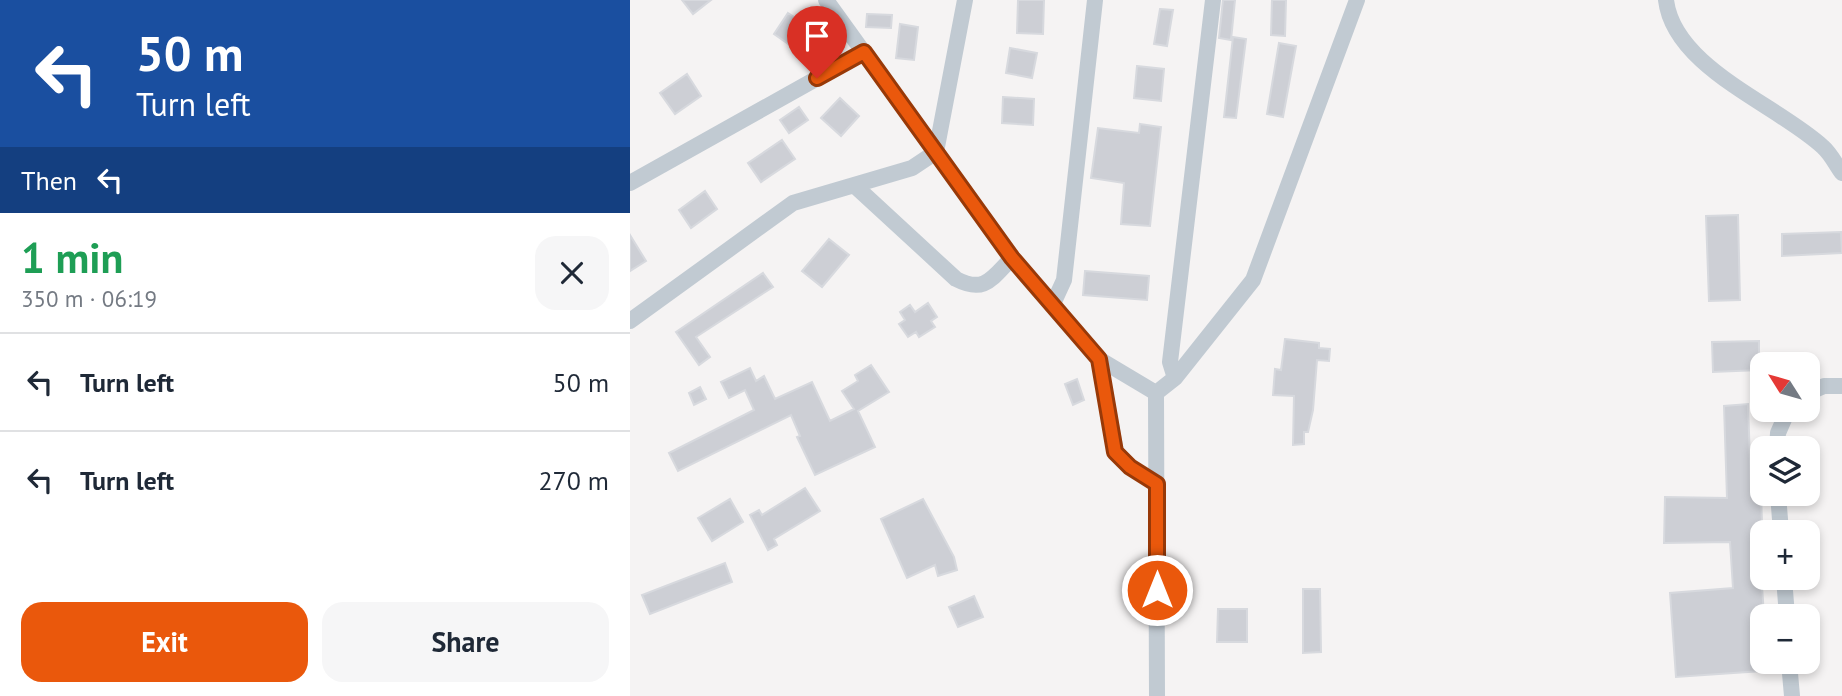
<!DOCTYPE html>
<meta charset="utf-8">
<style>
body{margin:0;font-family:"PT Sans",sans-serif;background:#f6f6f7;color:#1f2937;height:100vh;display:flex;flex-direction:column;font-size:26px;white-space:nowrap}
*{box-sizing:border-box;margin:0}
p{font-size:23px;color:#747a83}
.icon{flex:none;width:38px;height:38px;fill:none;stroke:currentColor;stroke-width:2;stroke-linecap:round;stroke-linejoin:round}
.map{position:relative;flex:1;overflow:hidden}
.side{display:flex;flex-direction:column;background:#fff;width:630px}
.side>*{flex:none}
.top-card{background:#1a4fa0;color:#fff;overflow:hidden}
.needle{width:46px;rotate:307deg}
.controls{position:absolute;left:1120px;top:352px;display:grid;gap:14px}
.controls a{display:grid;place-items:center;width:70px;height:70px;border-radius:14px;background:#fff;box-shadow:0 4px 10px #0003;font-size:35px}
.pin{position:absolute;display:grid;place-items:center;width:60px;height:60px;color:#fff;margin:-72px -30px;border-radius:50% 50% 50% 0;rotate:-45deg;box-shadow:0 0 7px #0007}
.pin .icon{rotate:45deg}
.me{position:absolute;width:77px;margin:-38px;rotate:0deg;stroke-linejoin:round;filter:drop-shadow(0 0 5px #0008)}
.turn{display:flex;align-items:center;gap:24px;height:147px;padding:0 21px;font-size:32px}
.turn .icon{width:91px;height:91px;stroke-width:2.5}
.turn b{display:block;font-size:49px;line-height:60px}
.then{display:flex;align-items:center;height:66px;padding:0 21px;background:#0003;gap:14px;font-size:26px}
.round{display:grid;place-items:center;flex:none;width:74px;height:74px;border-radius:21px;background:#f6f6f7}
.headline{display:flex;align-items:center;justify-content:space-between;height:119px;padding:0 21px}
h1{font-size:42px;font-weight:700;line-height:52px;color:#1e9e55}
.primary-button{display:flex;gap:14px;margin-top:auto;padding:14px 21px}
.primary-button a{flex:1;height:80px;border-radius:21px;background:#ea580c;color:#fff;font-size:28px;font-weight:700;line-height:80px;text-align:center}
.primary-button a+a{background:#f6f6f7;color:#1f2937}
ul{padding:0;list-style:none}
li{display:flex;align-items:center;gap:21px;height:98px;padding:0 21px;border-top:2px solid #e0e1e3}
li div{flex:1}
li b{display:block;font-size:26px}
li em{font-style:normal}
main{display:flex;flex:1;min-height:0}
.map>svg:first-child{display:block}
.building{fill:#cdcfd5;stroke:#d7d9de;stroke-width:2}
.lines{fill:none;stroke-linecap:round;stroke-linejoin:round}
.minor{stroke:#c1cad2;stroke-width:16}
.route-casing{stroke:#983908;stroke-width:18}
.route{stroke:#ea580c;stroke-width:12}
</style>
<main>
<section class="side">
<div class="top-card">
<div class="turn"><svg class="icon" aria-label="left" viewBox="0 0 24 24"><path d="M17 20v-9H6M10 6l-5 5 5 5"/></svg><div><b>50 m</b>Turn left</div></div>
<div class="then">Then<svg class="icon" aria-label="left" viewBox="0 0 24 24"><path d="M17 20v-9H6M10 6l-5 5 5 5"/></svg></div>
</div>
<div class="headline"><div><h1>1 min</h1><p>350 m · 06:19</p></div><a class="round"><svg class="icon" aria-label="close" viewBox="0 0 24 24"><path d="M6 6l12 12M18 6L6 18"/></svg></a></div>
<ul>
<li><svg class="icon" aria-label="left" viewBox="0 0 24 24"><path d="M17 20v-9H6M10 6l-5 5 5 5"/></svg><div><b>Turn left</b></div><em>50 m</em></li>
<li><svg class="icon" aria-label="left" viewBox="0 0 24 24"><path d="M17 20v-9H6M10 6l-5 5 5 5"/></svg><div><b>Turn left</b></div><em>270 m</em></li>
</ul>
<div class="primary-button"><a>Exit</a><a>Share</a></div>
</section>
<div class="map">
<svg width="1212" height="696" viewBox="0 0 1212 696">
<rect width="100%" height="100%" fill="#f5f3f3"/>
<!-- building -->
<path class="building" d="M 52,0 L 81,0 L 63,14 Z
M 388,0 L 414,0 L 413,34 L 387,33 Z
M 593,0 L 605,0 L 601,40 L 589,38 Z
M 642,0 L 656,0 L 655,36 L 641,35 Z
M 530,9 L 543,10 L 537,46 L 524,44 Z
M 158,13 L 181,28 L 167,50 L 144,34 Z
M 237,14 L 262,15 L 261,28 L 236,27 Z
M 270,24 L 288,27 L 284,60 L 266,58 Z
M 603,37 L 616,39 L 606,118 L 594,117 Z
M 649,43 L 666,46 L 653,117 L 637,114 Z
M 380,48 L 407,53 L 402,78 L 376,73 Z
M 507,66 L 534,69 L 531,101 L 504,98 Z
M 57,74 L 71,96 L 45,114 L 30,93 Z
M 373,97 L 404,99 L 403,125 L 372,123 Z
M 210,98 L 229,116 L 211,136 L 191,118 Z
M 169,107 L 178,120 L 159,133 L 150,120 Z
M 510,124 L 531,127 L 520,226 L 491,224 L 494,183 L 461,178 L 468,128 L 509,133 Z
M 152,140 L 165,159 L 131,182 L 118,163 Z
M 75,191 L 87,209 L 61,228 L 49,210 Z
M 1108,215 L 1110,300 L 1079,301 L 1076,216 Z
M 1211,232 L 1212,253 L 1152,256 L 1152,234 Z
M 0,235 L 16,261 L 0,271 Z
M 199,239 L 219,255 L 192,287 L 172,271 Z
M 455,271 L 519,276 L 517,300 L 453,295 Z
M 133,273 L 143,287 L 66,337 L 80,357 L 69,365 L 46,332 Z
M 298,303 L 307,317 L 301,321 L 305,327 L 289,337 L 286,332 L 278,337 L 269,324 L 275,320 L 270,312 L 280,305 L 285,312 Z
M 655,339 L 689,343 L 689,348 L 700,349 L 699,361 L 687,360 L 683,410 L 678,432 L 674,432 L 674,444 L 663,445 L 664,396 L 643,395 L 645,369 L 651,370 Z
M 1129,341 L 1129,370 L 1083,372 L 1082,342 Z
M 241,365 L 259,392 L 228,411 L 245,447 L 185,475 L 167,437 L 170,436 L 161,415 L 48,471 L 39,453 L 124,410 L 115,390 L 99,398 L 91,382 L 120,368 L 126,381 L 134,376 L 145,399 L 182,382 L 200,421 L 224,409 L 212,391 L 228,381 L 225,375 Z
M 447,379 L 454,400 L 443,405 L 435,384 Z
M 70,387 L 76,399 L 64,405 L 59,393 Z
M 1118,404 L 1121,490 L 1131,489 L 1132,526 L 1128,526 L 1134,616 L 1132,671 L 1046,677 L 1040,593 L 1103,588 L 1100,542 L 1034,543 L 1035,497 L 1097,498 L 1094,406 Z
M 175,488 L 190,511 L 144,539 L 147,545 L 138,550 L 120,515 L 129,510 L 132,515 Z
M 100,499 L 113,522 L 82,541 L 68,518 Z
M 293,499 L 324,557 L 327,570 L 308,576 L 305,565 L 277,578 L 251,519 Z
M 95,563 L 102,582 L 20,614 L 12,595 Z
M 673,589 L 690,589 L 691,652 L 673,653 Z
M 344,596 L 353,617 L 328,627 L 319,607 Z
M 588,609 L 617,609 L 617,642 L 587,642 Z"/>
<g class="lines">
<!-- minor -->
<path class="minor" d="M 196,0 L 382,258 L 469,359 L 526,393
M 1036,0 C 1044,68 1148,105 1193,147 C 1201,154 1206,165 1212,173
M 0,183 L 234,52
M 224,185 L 326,279 C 355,294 362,278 382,258
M 423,304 L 434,280 L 465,0
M 0,321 L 163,203 L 282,168 L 306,152 L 335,0
M 469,359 L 486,452 L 500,467 L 527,484
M 545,378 L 540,362 L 583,0
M 1178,393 L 1194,386 L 1212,386
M 1147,448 L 1148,433 L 1158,410
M 1148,494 L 1151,532
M 1154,578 L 1157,616
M 1159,662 L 1162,696
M 527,696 L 526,393 L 545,378 L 623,280 L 727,0"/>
</g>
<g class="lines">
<defs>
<path id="route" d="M 187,78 L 234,52 L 382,258 L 469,359 L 485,452 L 500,467 L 527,484 L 527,590"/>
</defs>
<!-- route casing -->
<use href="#route" class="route-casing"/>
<!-- route -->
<use href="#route" class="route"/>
</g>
</svg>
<div class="controls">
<a><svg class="needle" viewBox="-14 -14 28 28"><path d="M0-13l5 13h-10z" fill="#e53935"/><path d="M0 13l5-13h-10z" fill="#747a83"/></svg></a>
<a><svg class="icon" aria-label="layers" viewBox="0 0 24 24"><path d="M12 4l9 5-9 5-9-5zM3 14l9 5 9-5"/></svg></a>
<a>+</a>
<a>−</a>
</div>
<div class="pin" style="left:187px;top:78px;background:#d93025"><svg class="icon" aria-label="arrive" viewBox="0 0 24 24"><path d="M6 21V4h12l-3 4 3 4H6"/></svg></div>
<svg class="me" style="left:527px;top:590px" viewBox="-20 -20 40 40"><circle r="17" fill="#ea580c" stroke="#fff" stroke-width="3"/><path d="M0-11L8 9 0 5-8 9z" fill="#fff"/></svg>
</div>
</main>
